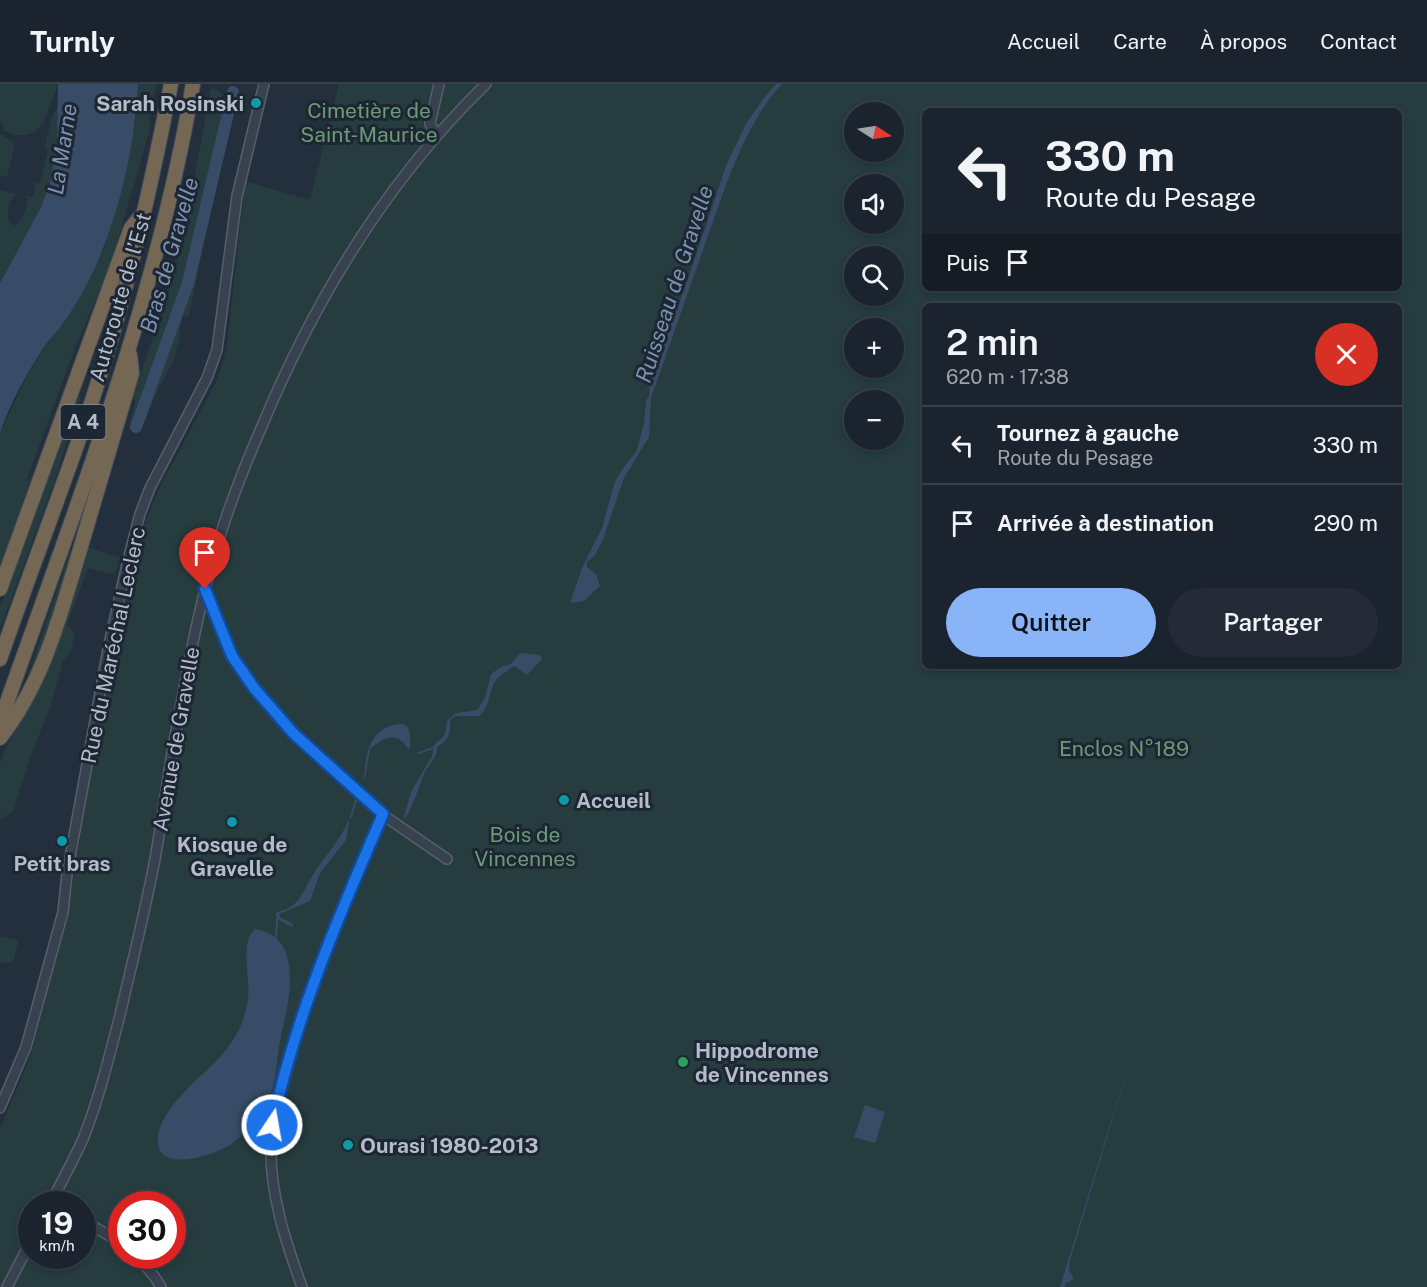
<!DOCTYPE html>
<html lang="fr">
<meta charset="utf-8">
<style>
body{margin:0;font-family:"Public Sans",sans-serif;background:#242b36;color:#f1f3f6;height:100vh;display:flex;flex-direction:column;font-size:22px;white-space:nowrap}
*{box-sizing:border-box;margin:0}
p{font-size:20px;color:#a0a4aa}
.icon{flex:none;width:33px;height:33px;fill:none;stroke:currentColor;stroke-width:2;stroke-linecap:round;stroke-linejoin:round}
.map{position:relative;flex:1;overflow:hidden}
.drawer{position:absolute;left:922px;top:219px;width:480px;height:366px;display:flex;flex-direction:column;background:#1b232e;border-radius:9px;box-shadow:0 3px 9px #0003,0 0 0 2px #39404a}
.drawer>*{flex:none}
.hud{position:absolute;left:922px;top:24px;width:480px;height:183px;border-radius:9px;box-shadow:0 3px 9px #0003,0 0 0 2px #39404a;background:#1b232e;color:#f1f3f6;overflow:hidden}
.needle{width:39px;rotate:102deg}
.fabs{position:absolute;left:844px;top:18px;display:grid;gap:12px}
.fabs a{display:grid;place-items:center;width:60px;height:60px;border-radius:50%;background:#1b232e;box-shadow:0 3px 9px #0003,0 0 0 2px #39404a;font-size:30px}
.speed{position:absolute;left:18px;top:1107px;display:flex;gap:12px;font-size:30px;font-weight:700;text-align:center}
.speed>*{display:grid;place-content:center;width:78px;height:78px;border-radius:50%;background:#1b232e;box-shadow:0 3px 9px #0003,0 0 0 2px #39404a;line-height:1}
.speed small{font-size:15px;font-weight:400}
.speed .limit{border:9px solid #d22;background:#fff;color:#111}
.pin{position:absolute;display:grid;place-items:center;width:51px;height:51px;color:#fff;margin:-62px -26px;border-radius:50% 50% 50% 0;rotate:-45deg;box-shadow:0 0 6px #0007}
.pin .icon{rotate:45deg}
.me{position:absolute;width:66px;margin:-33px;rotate:12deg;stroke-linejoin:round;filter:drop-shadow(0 0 4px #0008)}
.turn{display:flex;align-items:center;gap:21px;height:126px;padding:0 24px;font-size:27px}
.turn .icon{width:78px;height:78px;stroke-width:2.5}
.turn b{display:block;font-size:42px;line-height:51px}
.then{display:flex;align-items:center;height:57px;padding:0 24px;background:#0003;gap:12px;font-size:22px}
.round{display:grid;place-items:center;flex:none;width:63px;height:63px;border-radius:32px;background:#242b36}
.summary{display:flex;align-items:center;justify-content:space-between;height:102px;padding:0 24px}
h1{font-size:36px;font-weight:600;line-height:45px}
.primary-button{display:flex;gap:12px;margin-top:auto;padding:12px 24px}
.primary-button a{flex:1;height:69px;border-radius:36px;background:#8ab4f8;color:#111;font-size:24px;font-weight:600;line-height:69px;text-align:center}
.primary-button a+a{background:#242b36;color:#f1f3f6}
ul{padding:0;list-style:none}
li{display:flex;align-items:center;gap:18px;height:78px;padding:0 24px;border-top:2px solid #39404a}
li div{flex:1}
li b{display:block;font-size:22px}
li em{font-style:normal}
header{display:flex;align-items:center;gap:36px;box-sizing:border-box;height:84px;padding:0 30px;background:#1b232e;border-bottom:2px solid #39404a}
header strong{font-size:28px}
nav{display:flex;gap:33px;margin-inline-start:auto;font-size:21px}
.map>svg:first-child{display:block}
.green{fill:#263c3f;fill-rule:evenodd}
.water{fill:#394c67}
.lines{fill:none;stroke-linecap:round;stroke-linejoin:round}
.stream{stroke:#394c67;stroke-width:2}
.river{stroke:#394c67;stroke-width:12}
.minor-casing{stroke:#565f6c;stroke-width:12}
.highway-casing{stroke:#434c59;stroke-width:16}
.minor{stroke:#38414e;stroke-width:9}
.highway{stroke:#746855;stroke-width:14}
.route-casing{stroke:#114b97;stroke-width:15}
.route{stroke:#1a73e8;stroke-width:10}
.culture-dot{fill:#0f9aa8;stroke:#1d2633;stroke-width:2}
.leisure-dot{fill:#2e9e5b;stroke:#1d2633;stroke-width:2}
.labels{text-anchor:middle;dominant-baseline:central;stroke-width:6;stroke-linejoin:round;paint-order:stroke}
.shield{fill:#1d2633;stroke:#878f9c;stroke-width:1.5}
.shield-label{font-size:20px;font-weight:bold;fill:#b4bcc9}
.poi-label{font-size:21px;font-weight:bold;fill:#b4bcc9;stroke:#1d2633;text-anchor:start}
.park-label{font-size:21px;fill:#6b9a76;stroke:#1d2633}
.street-label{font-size:21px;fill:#b4bcc9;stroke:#1d2633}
.water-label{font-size:22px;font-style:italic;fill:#7c92b1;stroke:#1d2633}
</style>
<header>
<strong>Turnly</strong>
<nav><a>Accueil</a><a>Carte</a><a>À propos</a><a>Contact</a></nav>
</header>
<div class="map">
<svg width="1427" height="1203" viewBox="0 0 1427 1203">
<rect width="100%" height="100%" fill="#242f3e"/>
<!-- green -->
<path class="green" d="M 0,0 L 58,0 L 43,41 L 34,48 L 27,51 L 14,51 L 4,47 L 0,34 Z
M 138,0 L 156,0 L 149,39 L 151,41 L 111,180 L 75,264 L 27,395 L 30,397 L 0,484 L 0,349 L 25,295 L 45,262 L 64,238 L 87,199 L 105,160 L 116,126 L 136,35 Z
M 339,0 L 1427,0 L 1427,1203 L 0,1203 L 0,1045 L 29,976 L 67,832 L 99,641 L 135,475 L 145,438 L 160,403 L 219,292 L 227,262 L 245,97 L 310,116 ZM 926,27 L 1400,27 L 1400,204 L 926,204 ZM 855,28 L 894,28 L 894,68 L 855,68 ZM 855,100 L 894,100 L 894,140 L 855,140 ZM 855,172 L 894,172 L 894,212 L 855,212 ZM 926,222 L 1400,222 L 1400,582 L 926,582 ZM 855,244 L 894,244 L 894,284 L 855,284 ZM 855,316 L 894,316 L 894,356 L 855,356 ZM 32,1120 L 82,1120 L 82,1172 L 32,1172 ZM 122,1120 L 172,1120 L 172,1172 L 122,1172 Z
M 211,4 L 220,7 L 224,17 L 237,20 L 223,67 L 189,232 L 182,233 L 179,257 L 173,278 L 157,308 L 141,345 L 129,340 L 135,319 L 133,312 L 169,206 L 183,155 Z
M 57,25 L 57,57 L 50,100 L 40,125 L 0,199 L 0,106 L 16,110 L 9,119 L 8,136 L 14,142 C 24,135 26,125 28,114 L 25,113 L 26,111 L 33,113 L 36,100 L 29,97 L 40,99 L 48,67 L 45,62 L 52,33 Z
M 0,50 L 15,59 L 7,93 L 0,91 Z
M 76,312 L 81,313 L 53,401 L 0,545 L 0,523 Z
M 87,463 L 120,474 L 115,491 L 88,484 L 67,541 L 75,550 L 71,568 L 63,577 L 50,624 L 31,671 L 13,727 L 0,736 L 0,680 L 5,665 L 33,617 L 51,579 L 67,534 Z
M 70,467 L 74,468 L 56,531 L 19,619 Z
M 0,852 L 19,856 L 13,878 L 0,879 Z"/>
<!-- water -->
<path class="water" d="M 58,0 L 138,0 C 134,79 110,173 64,238 C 58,247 50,254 44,263 C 27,289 10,319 0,349 L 0,199 L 40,125 L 50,100 L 57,57 Z
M 776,0 L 782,0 C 754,30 739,68 724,106 L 651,314 L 649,353 L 624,394 L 603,455 L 595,471 L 587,478 L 587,483 L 596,490 L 600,502 L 584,517 L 570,519 L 582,484 L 602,444 L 614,400 L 621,387 L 637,366 L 644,339 L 646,316 L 649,313 L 650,300 L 658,274 L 688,195 L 727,79 L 747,38 L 766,11 Z
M 520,569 L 540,571 L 542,575 L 527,591 L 514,582 C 509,586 501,590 497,595 C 488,606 491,623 479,632 L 456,632 L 451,635 C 449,647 451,656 438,662 C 437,673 430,679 425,688 C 419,701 412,728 403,736 L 411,708 L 432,672 L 434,661 C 446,650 445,653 447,637 L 456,629 L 477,626 L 485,614 L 491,590 L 501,583 L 511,580 Z
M 403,640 L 408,643 C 410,650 412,659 409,666 C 397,646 384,653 370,665 L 365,695 L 364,694 C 366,668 370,641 403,640 Z
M 350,731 L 346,756 L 320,789 L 310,817 L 279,830 L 280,833 L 293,840 L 292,843 L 277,835 L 276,829 C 281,825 287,827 292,822 C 303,813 306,801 313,791 C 325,771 344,753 350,731 Z
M 255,845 C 285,850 290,872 290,899 C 289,920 284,937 280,957 C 276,980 276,1007 263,1027 C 255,1040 244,1051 231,1060 C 215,1071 154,1092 158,1053 C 161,1024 199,995 218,975 C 234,959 245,938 248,915 C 251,898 239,857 255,845 Z
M 1143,934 L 1070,1176 L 1069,1186 L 1074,1195 L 1066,1199 L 1064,1203 L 1060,1203 Z
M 865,1021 L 885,1028 L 875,1059 L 854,1053 Z"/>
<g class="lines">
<!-- stream -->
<path class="stream" d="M 419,669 L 433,664
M 351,733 L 357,713
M 276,853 L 277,835
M 137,1120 L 147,1105"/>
<!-- river -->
<path class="river" d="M 136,343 L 188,199 L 233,8"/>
<defs>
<path id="minor" d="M 437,51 L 430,40 L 439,0
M 205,506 L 232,571 L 254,604 L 294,650 L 383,731 L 447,775
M 0,1024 L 26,963 L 63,828 L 67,790 L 109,560 L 128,476 L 140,430 L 150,404 L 207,294 L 217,266 L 237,112 L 264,0
M 50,1120 C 61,1099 73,1077 83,1055 C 99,1015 109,973 120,931 C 132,879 145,828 155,775 C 163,731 168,686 177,642 C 188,582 199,521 217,462 C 229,421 245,381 262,342 C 315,215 387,96 486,0
M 82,1136 L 122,1159
M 137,1172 L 154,1192 L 161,1203
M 7,1203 L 32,1155
M 302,1203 C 285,1156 269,1108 271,1057 C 273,1016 288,976 301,938 C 325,868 353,799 383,731"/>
<path id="highway" d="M 0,505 L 131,144 L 139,134
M 0,575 C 39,461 86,348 118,231 C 139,155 156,77 171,0
M 0,638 C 74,428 156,220 193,0
M 0,654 C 43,599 59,535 79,469 C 97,409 114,349 132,289 L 130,271"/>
</defs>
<!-- minor casing -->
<use href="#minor" class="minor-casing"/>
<!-- highway casing -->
<use href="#highway" class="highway-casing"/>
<!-- minor -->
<use href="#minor" class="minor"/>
<!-- highway -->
<use href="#highway" class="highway"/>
</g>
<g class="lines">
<defs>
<path id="route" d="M 205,505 L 232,572 L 254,604 L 294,650 L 383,730 C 339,831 295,934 272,1041"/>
</defs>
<!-- route casing -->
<use href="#route" class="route-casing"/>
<!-- route -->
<use href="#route" class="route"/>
</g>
<!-- markers -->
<g class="culture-dot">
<circle cx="256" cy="19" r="6"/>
<circle cx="564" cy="716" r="6"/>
<circle cx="232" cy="738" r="6"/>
<circle cx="62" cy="757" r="6"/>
<circle cx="348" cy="1061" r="6"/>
</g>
<circle class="leisure-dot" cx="683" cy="978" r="6"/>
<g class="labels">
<!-- shield labels -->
<rect class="shield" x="60.5" y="321" width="45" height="34" rx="4.5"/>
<g class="shield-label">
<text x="83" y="338">A 4</text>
</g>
<!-- poi labels -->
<g class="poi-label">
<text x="244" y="19" text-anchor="end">Sarah Rosinski</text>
<text x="576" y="716">Accueil</text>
<text x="232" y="760" text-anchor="middle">Kiosque de<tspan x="232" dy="24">Gravelle</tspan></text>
<text x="62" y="779" text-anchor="middle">Petit bras</text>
<text x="695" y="966">Hippodrome<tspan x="695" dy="24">de Vincennes</tspan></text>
<text x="360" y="1061">Ourasi 1980-2013</text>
</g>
<!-- park labels -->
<g class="park-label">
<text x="369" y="26">Cimetière de<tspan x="369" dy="24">Saint-Maurice</tspan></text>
<text x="1124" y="664">Enclos N°189</text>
<text x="525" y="750">Bois de<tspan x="525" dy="24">Vincennes</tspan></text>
</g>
<!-- street labels -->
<g class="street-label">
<text transform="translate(120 213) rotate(-74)">Autoroute de l’Est</text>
<text transform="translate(113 561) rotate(-78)">Rue du Maréchal Leclerc</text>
<text transform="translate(176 655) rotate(-80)">Avenue de Gravelle</text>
</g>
<!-- water labels -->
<g class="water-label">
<text transform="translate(62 65) rotate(-81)">La Marne</text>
<text transform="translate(169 171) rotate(-74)">Bras de Gravelle</text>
<text transform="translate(674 200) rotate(-72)">Ruisseau de Gravelle</text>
</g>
</g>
</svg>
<div class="fabs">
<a><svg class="needle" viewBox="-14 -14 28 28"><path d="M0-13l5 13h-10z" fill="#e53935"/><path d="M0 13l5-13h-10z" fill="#a0a4aa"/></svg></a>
<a><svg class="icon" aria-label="sound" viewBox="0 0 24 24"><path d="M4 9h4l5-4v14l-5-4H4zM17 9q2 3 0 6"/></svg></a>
<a><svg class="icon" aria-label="search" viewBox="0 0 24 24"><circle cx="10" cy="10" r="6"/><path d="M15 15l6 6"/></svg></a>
<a>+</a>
<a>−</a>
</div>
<div class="speed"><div>19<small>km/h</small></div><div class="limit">30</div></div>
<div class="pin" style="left:205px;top:505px;background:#d93025"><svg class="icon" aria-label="arrive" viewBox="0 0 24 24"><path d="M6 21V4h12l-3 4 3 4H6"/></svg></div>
<svg class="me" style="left:272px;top:1041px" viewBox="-20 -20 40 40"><circle r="17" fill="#1a73e8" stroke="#fff" stroke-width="3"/><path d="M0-11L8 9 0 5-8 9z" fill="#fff"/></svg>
<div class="hud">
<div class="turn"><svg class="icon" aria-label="left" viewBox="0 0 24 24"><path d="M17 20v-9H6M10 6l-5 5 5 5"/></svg><div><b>330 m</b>Route du Pesage</div></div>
<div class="then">Puis<svg class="icon" aria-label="arrive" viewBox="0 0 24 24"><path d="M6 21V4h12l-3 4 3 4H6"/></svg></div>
</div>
<section class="drawer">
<div class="summary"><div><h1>2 min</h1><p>620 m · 17:38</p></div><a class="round" style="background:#d93025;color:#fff"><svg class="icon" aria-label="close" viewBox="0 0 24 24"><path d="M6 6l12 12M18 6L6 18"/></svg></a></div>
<ul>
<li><svg class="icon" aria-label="left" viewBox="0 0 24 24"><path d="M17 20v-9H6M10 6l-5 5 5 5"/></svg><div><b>Tournez à gauche</b><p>Route du Pesage</p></div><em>330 m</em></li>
<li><svg class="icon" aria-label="arrive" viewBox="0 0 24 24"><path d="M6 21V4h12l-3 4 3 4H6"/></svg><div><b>Arrivée à destination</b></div><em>290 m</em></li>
</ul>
<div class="primary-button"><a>Quitter</a><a>Partager</a></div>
</section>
</div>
